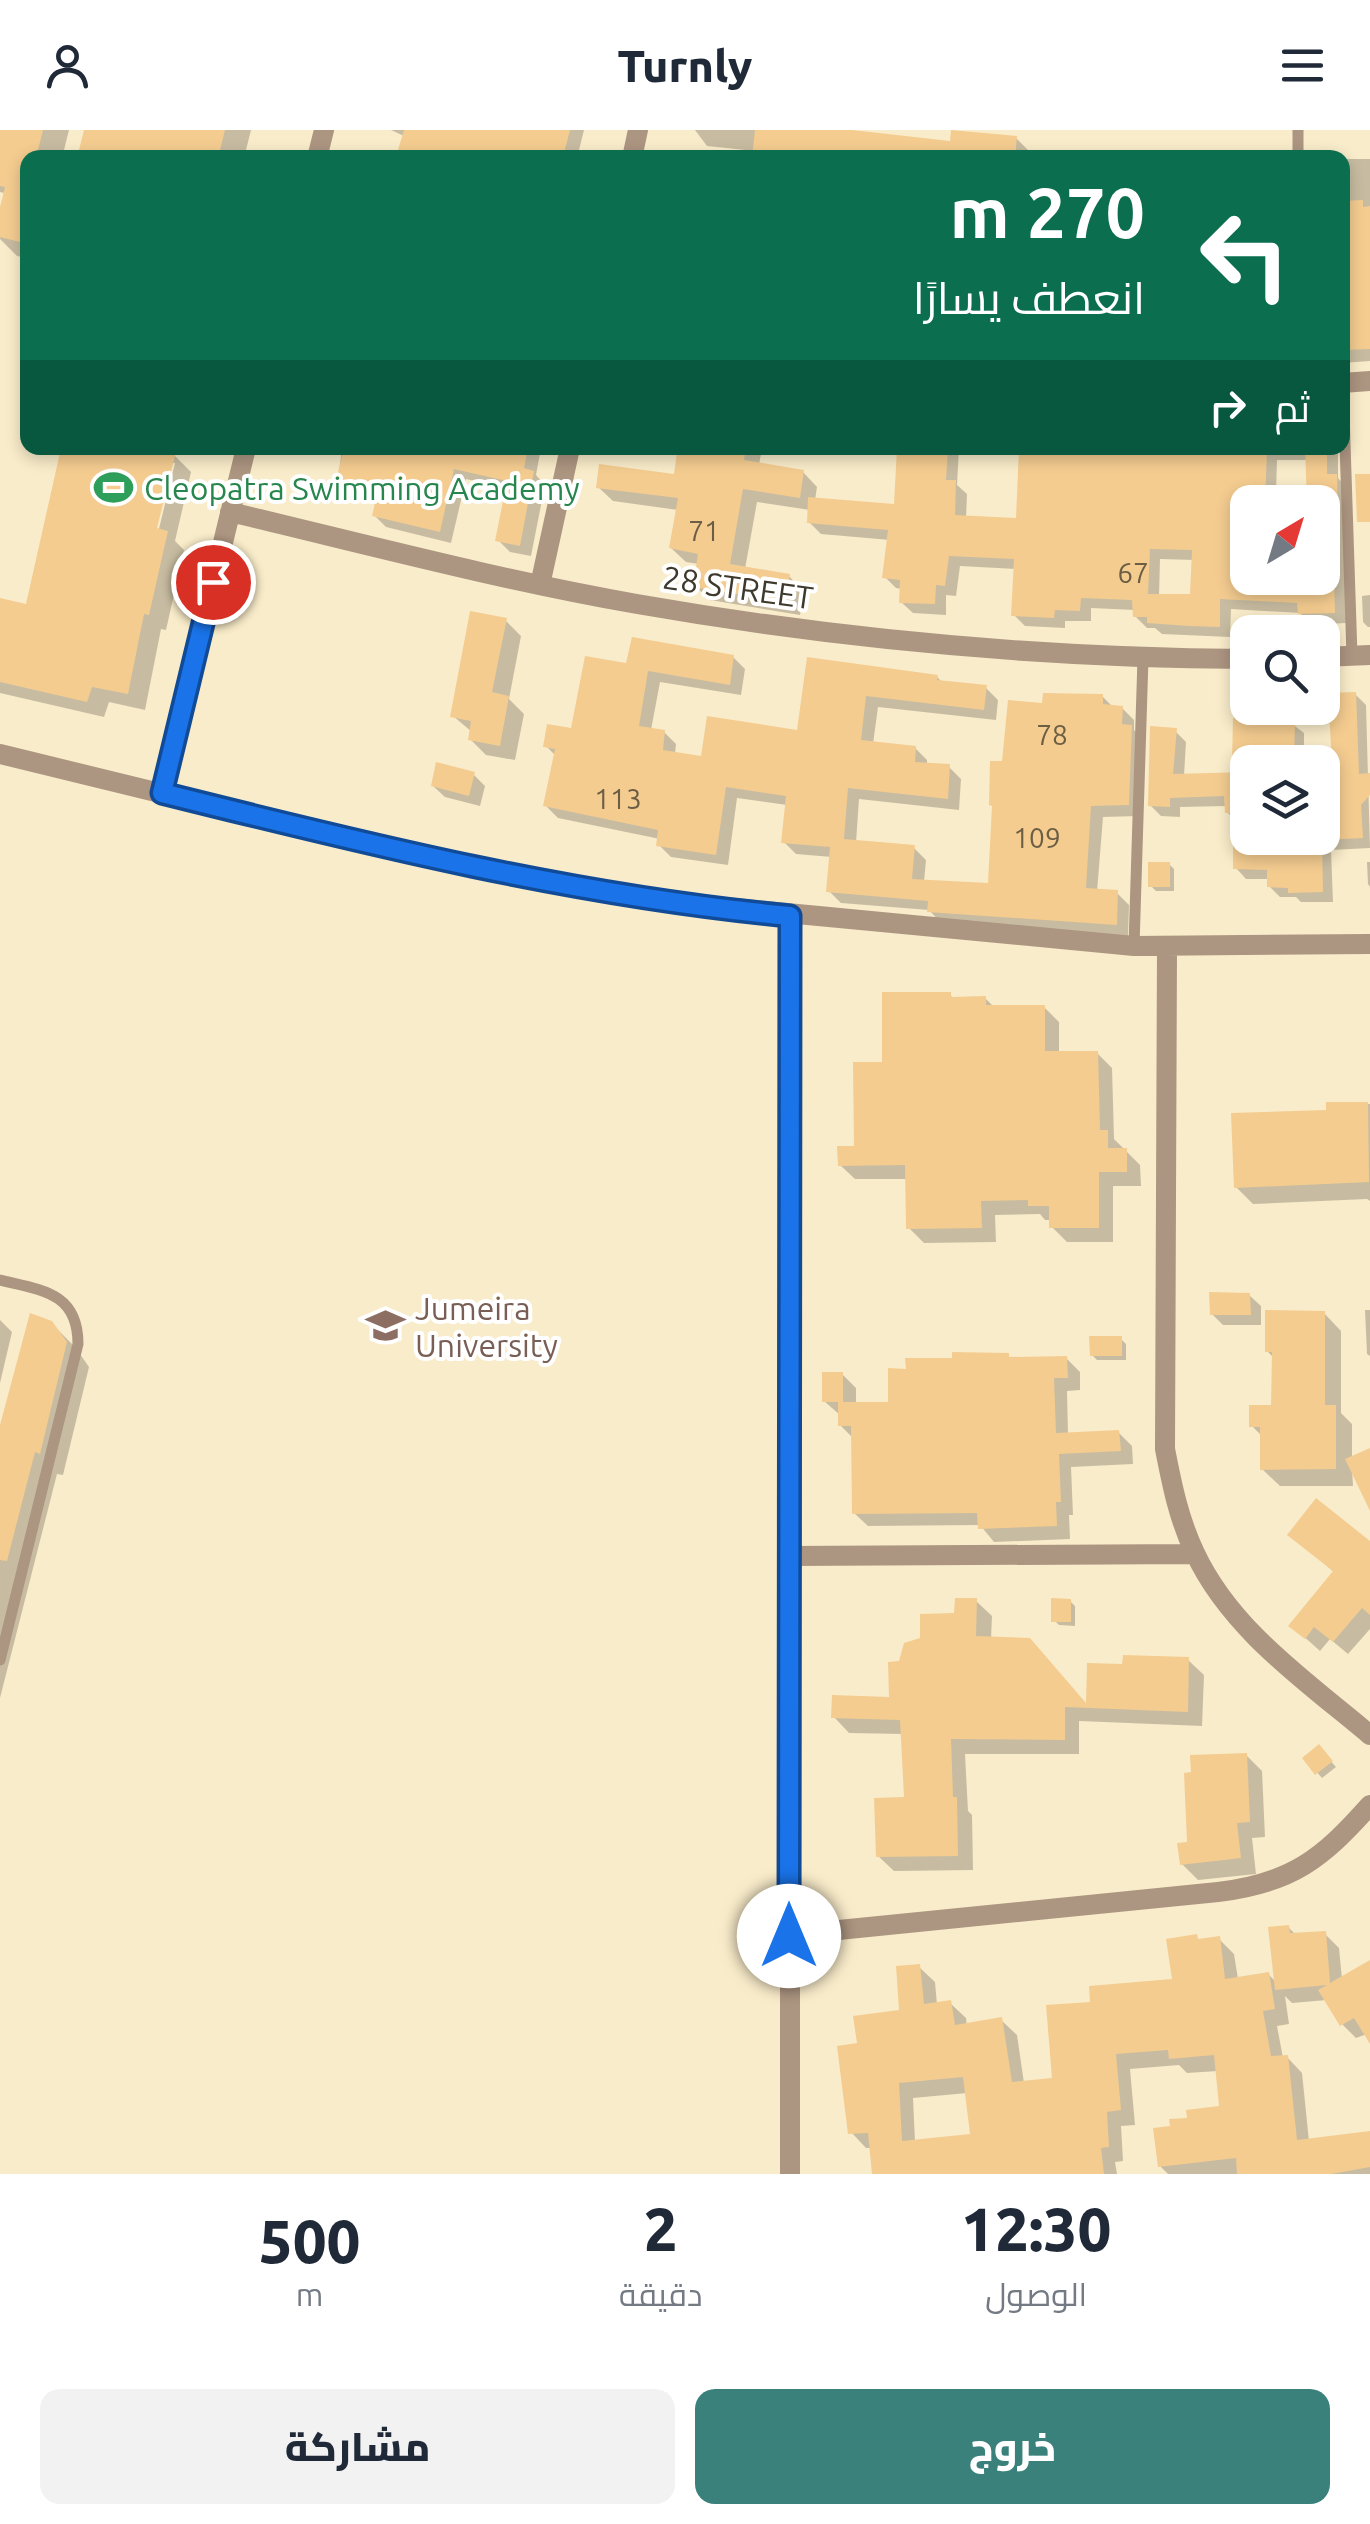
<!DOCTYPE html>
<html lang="ar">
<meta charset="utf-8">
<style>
body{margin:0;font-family:Ubuntu,Cairo,sans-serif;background:#f2f2f3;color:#1f2937;direction:rtl;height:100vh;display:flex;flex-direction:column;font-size:38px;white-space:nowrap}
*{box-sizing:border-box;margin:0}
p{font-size:32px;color:#747a83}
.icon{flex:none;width:55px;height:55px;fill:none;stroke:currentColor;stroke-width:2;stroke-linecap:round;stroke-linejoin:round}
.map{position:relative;height:2044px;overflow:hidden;direction:ltr}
.details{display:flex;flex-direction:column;background:#fff;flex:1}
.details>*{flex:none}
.banner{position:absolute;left:20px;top:20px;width:1330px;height:305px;border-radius:20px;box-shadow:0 5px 15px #0003;direction:rtl;background:#0b6e4f;color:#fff;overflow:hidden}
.needle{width:65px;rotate:38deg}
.controls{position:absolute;left:1230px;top:355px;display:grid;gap:20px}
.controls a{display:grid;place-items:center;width:110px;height:110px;border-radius:20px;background:#fff;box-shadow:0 5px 15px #0003;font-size:50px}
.pin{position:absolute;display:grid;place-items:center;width:85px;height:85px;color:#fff;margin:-42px;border:5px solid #fff;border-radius:50%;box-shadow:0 2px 10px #0007}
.me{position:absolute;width:110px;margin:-55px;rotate:0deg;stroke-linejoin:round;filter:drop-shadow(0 0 8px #0008)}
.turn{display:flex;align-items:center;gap:35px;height:210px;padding:0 40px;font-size:45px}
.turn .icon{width:130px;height:130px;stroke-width:2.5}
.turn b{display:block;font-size:70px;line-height:85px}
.then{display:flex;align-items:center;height:95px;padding:0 40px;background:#0003;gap:20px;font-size:38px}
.eta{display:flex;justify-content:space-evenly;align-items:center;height:170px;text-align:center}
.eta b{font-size:60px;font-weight:800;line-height:70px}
.primary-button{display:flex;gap:20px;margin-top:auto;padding:20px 40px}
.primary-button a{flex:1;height:115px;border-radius:20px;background:#3a817b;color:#fff;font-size:40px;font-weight:800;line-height:115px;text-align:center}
.primary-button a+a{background:#f2f2f3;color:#1f2937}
header{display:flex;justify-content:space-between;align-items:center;height:130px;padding:0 40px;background:#fff;font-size:45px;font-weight:800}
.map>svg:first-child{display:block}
.shadow{fill:#0003;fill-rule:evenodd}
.building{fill:#f4cc90;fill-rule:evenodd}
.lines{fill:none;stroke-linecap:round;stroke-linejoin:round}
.lane{stroke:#ac9581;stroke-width:11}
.street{stroke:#ac9581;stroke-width:20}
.route-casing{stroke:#114b97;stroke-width:25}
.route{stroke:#1a73e8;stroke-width:18}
.labels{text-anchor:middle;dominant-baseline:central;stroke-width:8;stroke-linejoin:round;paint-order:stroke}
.number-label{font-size:28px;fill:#6c5e45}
.leisure-label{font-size:32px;fill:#27864d;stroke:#fff;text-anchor:start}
.street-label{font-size:32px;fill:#3e392c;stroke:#fff}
.education-label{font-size:32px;fill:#785e54;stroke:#fff;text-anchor:start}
</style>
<header><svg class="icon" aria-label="menu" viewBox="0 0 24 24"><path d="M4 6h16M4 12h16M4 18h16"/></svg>Turnly<svg class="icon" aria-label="person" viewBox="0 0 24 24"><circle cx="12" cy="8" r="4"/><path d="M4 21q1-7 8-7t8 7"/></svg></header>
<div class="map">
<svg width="1370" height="2044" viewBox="0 0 1370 2044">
<rect width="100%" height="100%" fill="#f9ecca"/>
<!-- shadow -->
<path class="shadow" d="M 0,0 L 69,0 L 62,28 L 28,28 L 28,128 L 17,126 L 0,109 L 4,63 L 0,62 Z
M 87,0 L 251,0 L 244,28 L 80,28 Z
M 391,0 L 584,0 L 577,28 L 410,28 L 401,19 L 404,6 Z
M 695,0 L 838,0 L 952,13 L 1016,8 L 1028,20 L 1078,22 L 1089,28 L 754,28 L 755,21 L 707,16 Z
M 1342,29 L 1370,29 L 1370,231 L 1342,233 Z
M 64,318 L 144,318 L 174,325 L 191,342 L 175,411 L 184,420 L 166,500 L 161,499 L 145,580 L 109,572 L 104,587 L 0,563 L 0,470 L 28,477 ZM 170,333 L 175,333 L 156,411 L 152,410 Z
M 342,318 L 541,318 L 536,345 L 545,355 L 531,426 L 510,422 L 498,410 L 508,359 L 466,349 L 451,413 L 386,397 L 374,385 L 377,373 L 348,369 L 337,357 Z
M 697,318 L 762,318 L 759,335 L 803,342 L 817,357 L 815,370 L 896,377 L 899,318 L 959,318 L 957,355 L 967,364 L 966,388 L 1018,391 L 1022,318 L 1338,318 L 1338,348 L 1347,358 L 1346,493 L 1312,495 L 1300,483 L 1231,479 L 1230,507 L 1162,504 L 1155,498 L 1147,498 L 1135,486 L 1135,480 L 1091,478 L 1091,491 L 1065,491 L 1065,498 L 1025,496 L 1014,485 L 1016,439 L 960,436 L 956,466 L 946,465 L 946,485 L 913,483 L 901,472 L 902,459 L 896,458 L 885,447 L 890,410 L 821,404 L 809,392 L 810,380 L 757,372 L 745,439 L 789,446 L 803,461 L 800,485 L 710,470 L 695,456 L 699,434 L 686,432 L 671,418 L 678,380 L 613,371 L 598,357 L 677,346 L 696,327 ZM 1277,330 L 1308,330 L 1309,363 L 1276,363 ZM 1248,372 L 1322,372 L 1322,448 L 1248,448 ZM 1160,429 L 1194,430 L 1193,467 L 1159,467 Z
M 1370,465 L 1370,497 L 1368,497 L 1363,492 L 1362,466 Z
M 505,490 L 521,506 L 509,569 L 524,584 L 515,630 L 486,625 L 470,609 L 472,602 L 453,586 Z
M 733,527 L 745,539 L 741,565 L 660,552 L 651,600 L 664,602 L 676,614 L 675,624 L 703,628 L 799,603 L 809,530 L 937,547 L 943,553 L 986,558 L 998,570 L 996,590 L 878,577 L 873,614 L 915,618 L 927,630 L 927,635 L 949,637 L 961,649 L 959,680 L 859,669 L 856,713 L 914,718 L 926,730 L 924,752 L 990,756 L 1004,634 L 1044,576 L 1102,566 L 1113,577 L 1122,578 L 1134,590 L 1134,600 L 1142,609 L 1140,686 L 1103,687 L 1097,762 L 1117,763 L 1129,775 L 1128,806 L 942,794 L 929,780 L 841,773 L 829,761 L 832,727 L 796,724 L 784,712 L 787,675 L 737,668 L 728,735 L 671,727 L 659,715 L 660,709 L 558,688 L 546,676 L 556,626 L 546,616 L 573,601 L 628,536 Z
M 1355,564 L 1366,575 L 1370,718 L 1331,720 L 1333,772 L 1301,772 L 1296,767 L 1280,767 L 1269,756 L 1269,749 L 1246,749 L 1236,738 L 1236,691 L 1227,682 L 1227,676 L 1180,677 L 1180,687 L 1161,686 L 1150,675 L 1175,601 L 1186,612 L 1184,646 L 1234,645 L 1235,590 L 1279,584 L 1304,603 L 1304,632 L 1248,632 L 1248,708 L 1322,708 L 1322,668 L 1327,668 L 1336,651 Z
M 473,644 L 485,656 L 480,676 L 445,667 L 433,656 Z
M 1367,732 L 1370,732 L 1370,757 L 1368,754 Z
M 1169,734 L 1174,739 L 1174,761 L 1156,761 L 1151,756 Z
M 950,865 L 954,869 L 985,868 L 994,877 L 1044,877 L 1059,892 L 1059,924 L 1097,923 L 1112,938 L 1114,1009 L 1140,1035 L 1141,1056 L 1113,1056 L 1113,1112 L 1067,1112 L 1052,1097 L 1052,1090 L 1045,1090 L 1040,1084 L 995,1085 L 996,1112 L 924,1113 L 909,1098 L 908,1049 L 855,1049 L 840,1035 L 856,1018 L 884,934 Z
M 1370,974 L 1370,1071 L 1367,1069 L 1253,1074 L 1236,1057 L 1328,982 L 1328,975 Z
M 1249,1165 L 1261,1176 L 1261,1195 L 1223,1195 L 1212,1184 Z
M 1365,1180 L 1370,1180 L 1370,1226 L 1367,1224 Z
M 1324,1183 L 1341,1201 L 1341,1283 L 1352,1294 L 1352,1329 L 1370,1321 L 1370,1375 L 1352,1339 L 1353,1356 L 1280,1356 L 1262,1339 L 1262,1306 L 1252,1296 L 1274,1277 L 1274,1228 L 1267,1221 Z
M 0,1190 L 12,1202 L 0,1253 Z
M 51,1193 L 75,1217 L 89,1237 L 63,1345 L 57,1344 L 0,1568 L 0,1304 Z
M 1121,1209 L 1126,1214 L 1126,1230 L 1097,1230 L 1092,1225 Z
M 1008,1225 L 1012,1230 L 1066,1228 L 1080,1242 L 1080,1260 L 1067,1261 L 1068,1304 L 1118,1302 L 1132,1316 L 1133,1334 L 1071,1337 L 1073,1385 L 1069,1385 L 1070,1409 L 994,1412 L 980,1395 L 868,1396 L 854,1383 L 853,1308 L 840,1295 L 840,1285 L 824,1271 L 842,1244 L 856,1258 L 856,1275 L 890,1275 L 908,1241 Z
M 1290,1404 L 1370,1412 L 1370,1499 L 1348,1524 L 1330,1509 L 1320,1521 L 1292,1496 L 1335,1443 Z
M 976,1471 L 992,1486 L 991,1509 L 1088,1576 L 1125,1537 L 1188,1530 L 1204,1545 L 1202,1596 L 1079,1591 L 1079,1624 L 965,1624 L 968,1681 L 972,1685 L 973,1740 L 894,1741 L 878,1726 L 906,1670 L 903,1604 L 849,1603 L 834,1587 L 892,1569 L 901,1533 L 922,1510 Z
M 1070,1471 L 1075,1476 L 1075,1496 L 1059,1495 L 1054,1490 Z
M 1319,1618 L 1336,1637 L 1322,1648 L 1305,1629 Z
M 1246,1625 L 1262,1641 L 1265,1707 L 1252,1708 L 1256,1744 L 1198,1750 L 1182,1734 L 1190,1714 Z
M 1288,1797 L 1296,1805 L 1325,1804 L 1339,1818 L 1342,1849 L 1370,1833 L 1370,1903 L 1356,1908 L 1342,1894 L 1327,1870 L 1292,1873 L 1285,1866 L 1289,1894 L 1277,1896 L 1283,1928 L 1287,1927 L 1302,1943 L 1309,2011 L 1370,2003 L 1370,2044 L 1168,2044 L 1160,2036 L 1173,1998 L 1222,1978 L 1218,1941 L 1187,1943 L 1179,1935 L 1130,1939 L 1135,1995 L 1121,1996 L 1123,2031 L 1115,2032 L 1117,2044 L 875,2044 L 872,2018 L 866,2018 L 851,2002 L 860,1916 L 902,1882 L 919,1837 L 935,1852 L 937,1875 L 950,1873 L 966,1888 L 967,1896 L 1001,1890 L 1017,1905 L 1024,1953 L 1054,1950 L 1092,1874 L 1175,1852 L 1196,1807 L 1201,1811 L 1219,1809 L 1234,1824 L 1238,1849 L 1269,1845 L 1277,1853 ZM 967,1963 L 972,2007 L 915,2012 L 913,1968 Z
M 759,1799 L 764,1804 L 762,1821 L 745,1819 L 740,1814 Z"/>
<!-- building -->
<path class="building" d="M 0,0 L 43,0 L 36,28 L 28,28 L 28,114 L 0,107 L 0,77 L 5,57 L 0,56 Z
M 84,0 L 225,0 L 218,28 L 77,28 Z
M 404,0 L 570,0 L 563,27 L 556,28 L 429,28 L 398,20 Z
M 755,0 L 852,0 L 950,11 L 951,0 L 1017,6 L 1015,28 L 752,28 Z
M 1363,70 L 1363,77 L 1370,76 L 1370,219 L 1342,220 L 1342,71 Z
M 61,318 L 155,318 L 176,322 L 157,398 L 168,401 L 149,485 L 144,484 L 128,564 L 92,557 L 87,572 L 0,552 L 0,468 L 26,474 Z
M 344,318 L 528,318 L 524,338 L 534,341 L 520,416 L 495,411 L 507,351 L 454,339 L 440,402 L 372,386 L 377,364 L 334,358 Z
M 695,318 L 746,318 L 744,330 L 804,340 L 800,368 L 743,359 L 730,434 L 790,444 L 786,472 L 693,457 L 698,424 L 669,418 L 678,368 L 596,358 L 599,334 L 674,344 L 677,322 L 694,324 Z
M 897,318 L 948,318 L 946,350 L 956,350 L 955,385 L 1016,388 L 1019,318 L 1232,318 L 1267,321 L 1265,372 L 1248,372 L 1248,448 L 1334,448 L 1335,483 L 1298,484 L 1297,473 L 1220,469 L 1220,497 L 1189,496 L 1147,493 L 1147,487 L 1133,487 L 1132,470 L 1081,468 L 1080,481 L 1055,480 L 1054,488 L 1011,486 L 1014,429 L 949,426 L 945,456 L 936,455 L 935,474 L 899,473 L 900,450 L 882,448 L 888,400 L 807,393 L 808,367 L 894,374 ZM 1150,419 L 1192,420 L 1190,464 L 1148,464 Z
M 1305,318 L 1327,318 L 1327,344 L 1337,344 L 1338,398 L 1322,419 L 1322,372 L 1307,372 Z
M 1355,344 L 1370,344 L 1370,392 L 1357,392 Z
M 470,481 L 507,488 L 492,562 L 509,566 L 500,616 L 468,610 L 471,591 L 450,587 Z
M 632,507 L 734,525 L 730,555 L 648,541 L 639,596 L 665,600 L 663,620 L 701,626 L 707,586 L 797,600 L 807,527 L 938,545 L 937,550 L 987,555 L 984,580 L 866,566 L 861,610 L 916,616 L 915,632 L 950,634 L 948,669 L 848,658 L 844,709 L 915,715 L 912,749 L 988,753 L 992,676 L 989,675 L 990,631 L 1002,631 L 1008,570 L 1042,573 L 1043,563 L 1103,564 L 1103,574 L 1123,576 L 1122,594 L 1132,595 L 1129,675 L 1091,676 L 1086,758 L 1118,760 L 1117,795 L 927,782 L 928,771 L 826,762 L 830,717 L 781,713 L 786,666 L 726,657 L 716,725 L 656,716 L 658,700 L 543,676 L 555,619 L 543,617 L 547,594 L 571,598 L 585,526 L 626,533 Z
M 1356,562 L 1359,644 L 1370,643 L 1370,665 L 1361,675 L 1363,708 L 1322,710 L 1322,671 L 1333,651 L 1328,563 Z
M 1248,580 L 1280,581 L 1280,589 L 1295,590 L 1294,632 L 1232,631 L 1233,588 L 1248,588 Z
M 1150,596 L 1177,598 L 1173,644 L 1248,642 L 1248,683 L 1225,683 L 1224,666 L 1170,668 L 1170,677 L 1148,676 Z
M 436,632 L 475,642 L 469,666 L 431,656 Z
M 1233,708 L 1322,708 L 1323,762 L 1288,763 L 1288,758 L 1267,757 L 1267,740 L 1233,739 Z
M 1148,732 L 1170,732 L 1170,757 L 1148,757 Z
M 882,862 L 951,862 L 951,867 L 986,866 L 986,875 L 1045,875 L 1045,921 L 1098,921 L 1100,1000 L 1108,1000 L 1108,1018 L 1127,1018 L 1127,1042 L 1099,1042 L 1099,1098 L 1049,1098 L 1049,1076 L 1028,1076 L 1028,1070 L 981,1071 L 982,1098 L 906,1099 L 905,1035 L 838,1036 L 837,1016 L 854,1016 L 853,932 L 882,932 Z
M 1326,972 L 1368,972 L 1369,1052 L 1234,1058 L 1231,983 L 1326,980 Z
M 1209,1162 L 1250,1163 L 1251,1185 L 1210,1185 Z
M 1265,1180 L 1325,1181 L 1325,1275 L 1336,1275 L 1336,1339 L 1260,1340 L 1260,1297 L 1249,1297 L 1249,1275 L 1271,1275 L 1272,1222 L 1265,1222 Z
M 30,1183 L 52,1191 L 67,1212 L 40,1324 L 35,1322 L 7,1431 L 0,1430 L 0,1295 Z
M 1089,1206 L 1122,1206 L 1122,1226 L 1090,1226 Z
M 952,1222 L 1009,1223 L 1009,1227 L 1067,1226 L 1068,1248 L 1054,1248 L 1056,1303 L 1119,1300 L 1121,1321 L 1059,1324 L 1061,1372 L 1056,1372 L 1057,1396 L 978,1399 L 977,1383 L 852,1384 L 851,1296 L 838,1296 L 838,1272 L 822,1272 L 822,1242 L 843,1242 L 843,1272 L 888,1272 L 888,1238 L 906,1239 L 905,1228 L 952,1228 Z
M 1370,1318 L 1370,1381 L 1345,1329 Z
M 1316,1368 L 1370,1411 L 1370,1485 L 1362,1478 L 1333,1512 L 1314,1497 L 1305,1509 L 1288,1496 L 1333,1441 L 1287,1405 Z
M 955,1468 L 977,1468 L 976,1506 L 1030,1508 L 1086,1573 L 1087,1533 L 1122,1534 L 1123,1525 L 1189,1527 L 1188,1582 L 1065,1577 L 1065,1610 L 951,1609 L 953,1667 L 957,1667 L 958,1726 L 876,1727 L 874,1668 L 904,1667 L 900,1590 L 831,1588 L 832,1565 L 889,1567 L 888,1532 L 899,1531 L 904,1513 L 920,1508 L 920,1484 L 954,1483 Z
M 1051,1468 L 1071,1469 L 1071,1492 L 1051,1492 Z
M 1319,1614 L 1333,1631 L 1315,1645 L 1302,1628 Z
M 1247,1623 L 1250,1692 L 1237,1693 L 1241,1728 L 1180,1735 L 1177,1713 L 1187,1712 L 1184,1643 L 1191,1642 L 1190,1625 Z
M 739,1794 L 760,1796 L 758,1817 L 737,1815 Z
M 1289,1795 L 1290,1803 L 1326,1801 L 1330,1853 L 1370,1830 L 1370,1914 L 1354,1888 L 1340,1896 L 1318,1860 L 1327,1855 L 1275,1860 L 1268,1797 Z
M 1197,1804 L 1198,1809 L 1220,1806 L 1225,1849 L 1269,1842 L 1275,1879 L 1263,1881 L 1271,1926 L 1288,1925 L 1297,2010 L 1370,2001 L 1370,2037 L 1331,2044 L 1237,2044 L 1236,2028 L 1158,2037 L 1153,1998 L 1170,1996 L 1169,1989 L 1187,1988 L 1186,1980 L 1219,1976 L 1214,1925 L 1169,1929 L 1168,1920 L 1116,1924 L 1121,1980 L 1107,1982 L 1109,2017 L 1101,2018 L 1104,2044 L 872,2044 L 868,2003 L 848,2004 L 837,1916 L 857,1913 L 853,1886 L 899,1880 L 896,1836 L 920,1834 L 924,1874 L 951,1870 L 955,1895 L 1002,1887 L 1012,1952 L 1052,1948 L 1046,1875 L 1090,1872 L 1089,1856 L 1172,1849 L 1166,1809 ZM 963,1947 L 970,2004 L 902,2011 L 899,1953 Z"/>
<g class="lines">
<!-- lane -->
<path class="lane" d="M 1298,28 L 1298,0
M 1343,253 L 1352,526
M 1134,816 L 1143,528
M 0,1150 C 41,1160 78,1162 78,1214 L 0,1530"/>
<!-- street -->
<path class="street" d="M 317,28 L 324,0
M 632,28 L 638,0
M 1342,253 L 1370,251
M 230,382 C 365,414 500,450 637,474 C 837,509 1044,528 1248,529
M 540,455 L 570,318
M 1322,527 L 1370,525
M 0,624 L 422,727 L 650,770 L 1134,816 L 1370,814
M 162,663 L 246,318
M 1167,817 L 1165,1319 C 1172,1355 1179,1390 1195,1423 C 1231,1500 1306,1551 1370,1605
M 789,1426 L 1195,1424
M 789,1805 L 1218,1762 C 1292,1753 1322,1729 1370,1675
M 790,2044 L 790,786"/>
</g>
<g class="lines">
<defs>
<path id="route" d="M 213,452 L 162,663 C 370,715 576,766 790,786 L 789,1806"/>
</defs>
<!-- route casing -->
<use href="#route" class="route-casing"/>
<!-- route -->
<use href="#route" class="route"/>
</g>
<!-- icons -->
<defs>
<symbol id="stadium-bare" viewBox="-9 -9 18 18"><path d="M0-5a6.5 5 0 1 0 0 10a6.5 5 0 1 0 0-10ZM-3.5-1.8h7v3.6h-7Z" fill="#2e9e5b" stroke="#fff" stroke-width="2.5" paint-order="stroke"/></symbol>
<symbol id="university-bare" viewBox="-9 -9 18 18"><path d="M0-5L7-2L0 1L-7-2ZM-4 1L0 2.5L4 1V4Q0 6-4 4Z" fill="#8d6e63" stroke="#fff" stroke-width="2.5" paint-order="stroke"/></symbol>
</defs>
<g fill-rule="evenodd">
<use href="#stadium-bare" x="86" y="330" width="55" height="55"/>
<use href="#university-bare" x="358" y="1168" width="55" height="55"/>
</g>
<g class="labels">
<!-- number labels -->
<g class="number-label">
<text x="704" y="400">71</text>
<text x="1133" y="442">67</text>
<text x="1052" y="604">78</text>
<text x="618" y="668">113</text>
<text x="1037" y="707">109</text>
</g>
<!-- leisure labels -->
<g class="leisure-label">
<text x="144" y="358">Cleopatra Swimming Academy</text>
</g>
<!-- street labels -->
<g class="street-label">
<text transform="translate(738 457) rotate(8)">28 STREET</text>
</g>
<!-- education labels -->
<g class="education-label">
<text x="415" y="1178">Jumeira<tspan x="415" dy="37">University</tspan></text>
</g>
</g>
</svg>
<div class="controls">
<a><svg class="needle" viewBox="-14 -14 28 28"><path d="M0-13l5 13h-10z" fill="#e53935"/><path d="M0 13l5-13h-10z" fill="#747a83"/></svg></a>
<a><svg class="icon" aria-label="search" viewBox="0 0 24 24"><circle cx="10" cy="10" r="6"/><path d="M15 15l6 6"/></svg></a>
<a><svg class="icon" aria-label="layers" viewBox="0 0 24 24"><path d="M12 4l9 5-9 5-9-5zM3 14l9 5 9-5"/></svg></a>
</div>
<div class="pin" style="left:213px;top:452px;background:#d93025"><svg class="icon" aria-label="arrive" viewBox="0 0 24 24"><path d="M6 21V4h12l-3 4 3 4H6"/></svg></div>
<svg class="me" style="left:789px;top:1806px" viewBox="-20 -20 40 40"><circle r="19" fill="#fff"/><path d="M0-13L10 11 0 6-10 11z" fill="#1a73e8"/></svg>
<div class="banner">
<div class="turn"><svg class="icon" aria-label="left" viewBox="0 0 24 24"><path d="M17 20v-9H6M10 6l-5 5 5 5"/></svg><div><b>270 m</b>انعطف يسارًا</div></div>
<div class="then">ثم<svg class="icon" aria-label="right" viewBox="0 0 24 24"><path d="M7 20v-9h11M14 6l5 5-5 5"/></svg></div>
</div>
</div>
<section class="details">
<div class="eta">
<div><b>12:30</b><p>الوصول</p></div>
<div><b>2</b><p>دقيقة</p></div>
<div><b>500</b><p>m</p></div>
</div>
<div class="primary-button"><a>خروج</a><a>مشاركة</a></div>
</section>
